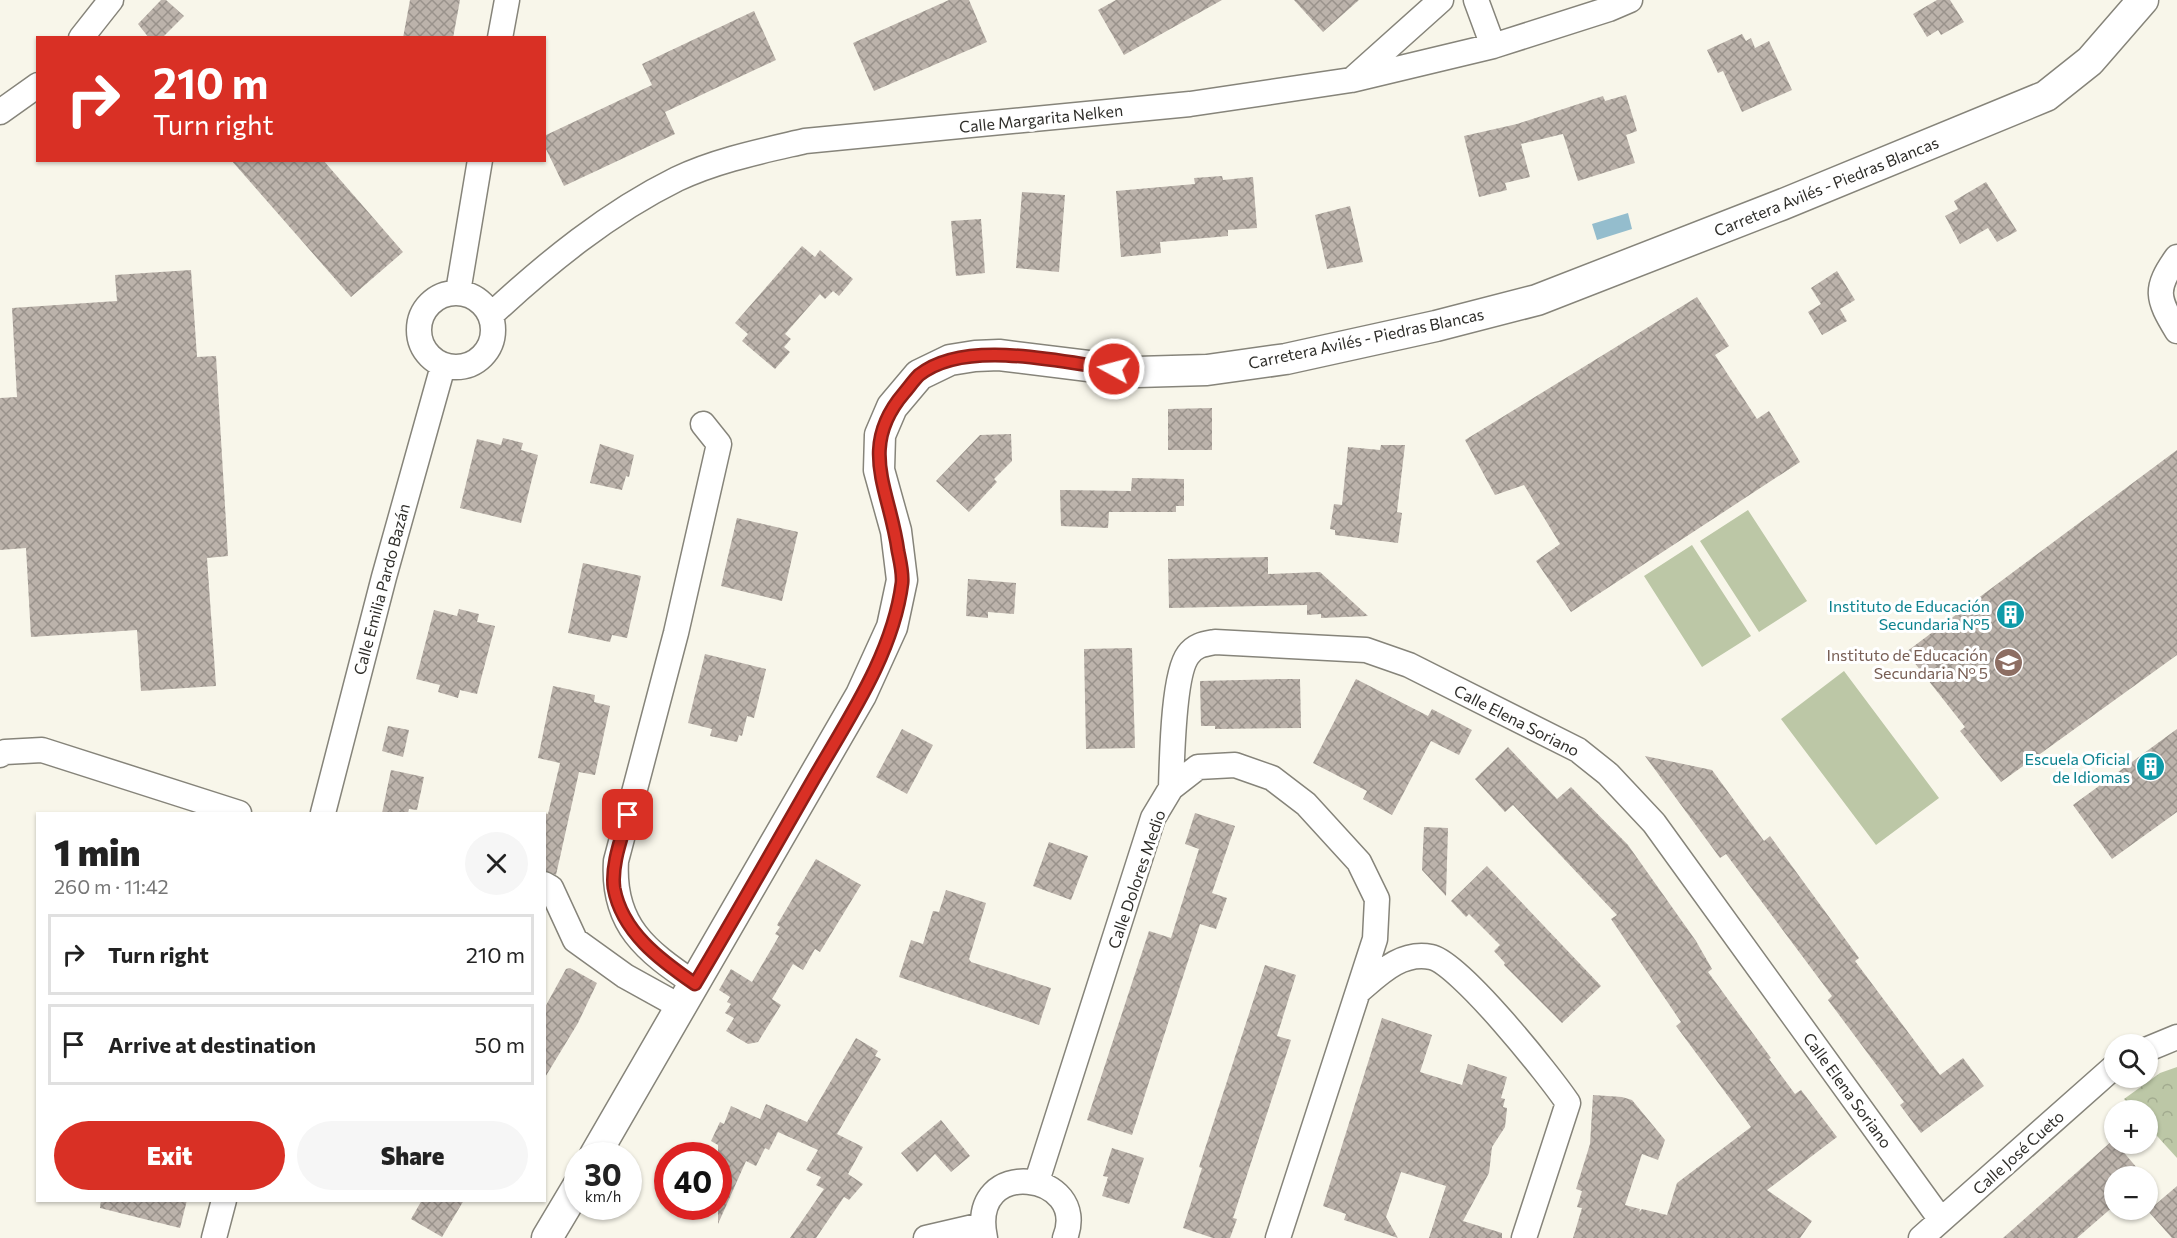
<!DOCTYPE html>
<meta charset="utf-8">
<style>
body{margin:0;font-family:Commissioner,sans-serif;background:#f6f6f6;color:#222;height:100vh;display:flex;flex-direction:column;font-size:22px;white-space:nowrap}
*{box-sizing:border-box;margin:0}
p{font-size:20px;color:#767676}
.icon{flex:none;width:33px;height:33px;fill:none;stroke:currentColor;stroke-width:2;stroke-linecap:round;stroke-linejoin:round}
.map{position:relative;flex:1;overflow:hidden}
.details{position:absolute;left:36px;top:812px;width:510px;height:390px;display:flex;flex-direction:column;background:#fff;border-radius:0px;box-shadow:0 2px 4px #0004}
.details>*{flex:none}
.top-card{position:absolute;left:36px;top:36px;width:510px;height:126px;border-radius:0px;box-shadow:0 2px 4px #0004;background:#d93025;color:#fff;overflow:hidden}
.tools{position:absolute;left:2104px;top:1034px;display:grid;gap:12px}
.tools a{display:grid;place-items:center;width:54px;height:54px;border-radius:50%;background:#fff;box-shadow:0 2px 4px #0004;font-size:30px}
.speed{position:absolute;left:564px;top:1142px;display:flex;gap:12px;font-size:30px;font-weight:700;text-align:center}
.speed>*{display:grid;place-content:center;width:78px;height:78px;border-radius:50%;background:#fff;box-shadow:0 2px 4px #0004;line-height:1}
.speed small{font-size:15px;font-weight:400}
.speed .limit{border:9px solid #d22;background:#fff;color:#111}
.pin{position:absolute;display:grid;place-items:center;width:51px;height:51px;color:#fff;margin:-26px;border-radius:12px;box-shadow:0 3px 9px #0006}
.me{position:absolute;width:66px;margin:-33px;rotate:277deg;stroke-linejoin:round;filter:drop-shadow(0 0 4px #0008)}
.turn{display:flex;align-items:center;gap:21px;height:126px;padding:0 18px;font-size:27px}
.turn .icon{width:78px;height:78px;stroke-width:2.5}
.turn b{display:block;font-size:42px;line-height:51px}
.round{display:grid;place-items:center;flex:none;width:63px;height:63px;border-radius:32px;background:#f6f6f6}
.summary{display:flex;align-items:center;justify-content:space-between;height:102px;padding:0 18px}
h1{font-size:36px;font-weight:800;line-height:45px}
.action{display:flex;gap:12px;margin-top:auto;padding:12px 18px}
.action a{flex:1;height:69px;border-radius:36px;background:#d93025;color:#fff;font-size:24px;font-weight:800;line-height:69px;text-align:center}
.action a+a{background:#f6f6f6;color:#222}
ul{padding:0;list-style:none}
li{display:flex;align-items:center;gap:18px;height:81px;margin:0 12px 9px;padding:0 6px;border:3px solid #e0e0e0;border-radius:0px}
li div{flex:1}
li b{display:block;font-size:22px}
li em{font-style:normal}
.map>svg:first-child{display:block}
.park{fill:url(#park-crowns)}
.pitch{fill:#bcc7a6}
.water{fill:#94bdcd}
.building{fill:url(#building-cross-hatch)}
.lines{fill:none;stroke-linecap:round;stroke-linejoin:round}
.minor-casing{stroke:#86847a;stroke-width:27}
.tertiary-casing{stroke:#86847a;stroke-width:33}
.minor{stroke:#fff;stroke-width:24}
.tertiary{stroke:#fff;stroke-width:30}
.route-casing{stroke:#8d1f18;stroke-width:15}
.route{stroke:#d93025;stroke-width:10}
.labels{text-anchor:middle;dominant-baseline:central;stroke-width:6;stroke-linejoin:round;paint-order:stroke}
.street-label{font-size:16px;fill:#2f2e2a;stroke:#fff}
.culture-label{font-size:16px;fill:#0d838f;stroke:#fff;text-anchor:end}
.education-label{font-size:16px;fill:#785e54;stroke:#fff;text-anchor:end}
</style>
<div class="map">
<svg width="2177" height="1238" viewBox="0 0 2177 1238">
<defs>
<pattern id="park-crowns" width="20" height="18" patternUnits="userSpaceOnUse" patternTransform="scale(1.5)"><rect width="20" height="18" fill="#bcc7a6"/><path d="M2 6a3 3 0 1 1 6 0M12 15a3 3 0 1 1 6 0" fill="none" stroke="#a2ab8f"/></pattern>
<pattern id="building-cross-hatch" width="8" height="8" patternUnits="userSpaceOnUse" patternTransform="scale(1.5)"><rect width="8" height="8" fill="#bcb3ab"/><path d="M0 0l8 8M0 8l8-8" fill="none" stroke="#99928b"/></pattern>
</defs>
<rect width="100%" height="100%" fill="#f8f6ea"/>
<!-- park -->
<path class="park" d="M 2177,1067 L 2177,1158 L 2148,1126 L 2148,1110 L 2134,1110 L 2124,1099 L 2160,1073 Z"/>
<!-- pitch -->
<path class="pitch" d="M 1748,510 L 1807,601 L 1759,632 L 1700,541 Z
M 1692,545 L 1751,636 L 1702,667 L 1644,576 Z
M 1844,671 L 1939,798 L 1876,845 L 1781,719 Z"/>
<!-- water -->
<path class="water" d="M 1628,213 L 1632,229 L 1597,240 L 1592,224 Z"/>
<!-- building -->
<path class="building" d="M 161,0 L 166,0 L 184,16 L 162,38 L 149,38 L 138,24 Z
M 410,0 L 460,0 L 453,38 L 403,38 Z
M 949,0 L 969,0 L 987,42 L 874,91 L 853,43 Z
M 1116,0 L 1222,0 L 1124,55 L 1098,10 Z
M 1294,0 L 1359,0 L 1323,32 Z
M 1937,0 L 1950,0 L 1964,22 L 1941,35 L 1938,30 L 1927,37 L 1913,14 Z
M 754,11 L 776,60 L 665,112 L 675,134 L 564,186 L 544,145 L 544,136 L 652,85 L 642,64 Z
M 1742,34 L 1746,41 L 1751,38 L 1755,48 L 1769,41 L 1792,90 L 1742,112 L 1723,71 L 1718,73 L 1707,50 Z
M 1626,95 L 1637,131 L 1626,135 L 1635,163 L 1578,181 L 1563,134 L 1521,144 L 1530,177 L 1505,183 L 1507,190 L 1479,197 L 1464,136 L 1517,124 L 1603,96 L 1605,101 Z
M 231,160 L 323,160 L 403,252 L 351,297 Z
M 1222,176 L 1223,180 L 1253,177 L 1257,228 L 1228,230 L 1228,236 L 1160,242 L 1161,253 L 1121,257 L 1116,191 L 1195,184 L 1194,178 Z
M 1986,182 L 2017,231 L 1997,242 L 1988,228 L 1960,244 L 1945,216 L 1958,209 L 1954,201 Z
M 1022,192 L 1065,195 L 1059,272 L 1016,268 Z
M 1350,206 L 1363,262 L 1327,269 L 1315,215 Z
M 981,219 L 985,273 L 956,276 L 951,221 Z
M 802,246 L 815,257 L 820,250 L 853,279 L 839,296 L 833,291 L 825,299 L 820,294 L 785,334 L 791,339 L 784,347 L 790,352 L 775,369 L 742,341 L 748,334 L 735,323 Z
M 191,270 L 197,357 L 216,356 L 228,556 L 207,558 L 216,686 L 141,691 L 137,630 L 31,637 L 26,548 L 0,550 L 0,398 L 17,397 L 12,308 L 117,301 L 115,275 Z
M 1837,271 L 1855,300 L 1840,309 L 1847,321 L 1822,335 L 1808,312 L 1821,304 L 1811,288 Z
M 1697,297 L 1729,346 L 1715,355 L 1757,419 L 1769,411 L 1800,462 L 1571,612 L 1536,561 L 1560,544 L 1524,485 L 1495,495 L 1465,440 Z
M 1212,408 L 1212,450 L 1168,450 L 1168,409 Z
M 1011,434 L 1012,461 L 994,479 L 997,482 L 969,512 L 936,481 L 980,435 Z
M 503,438 L 523,443 L 521,450 L 538,455 L 521,523 L 460,508 L 477,439 L 501,445 Z
M 600,444 L 634,455 L 629,477 L 626,476 L 622,490 L 590,483 Z
M 1381,445 L 1405,445 L 1397,512 L 1402,513 L 1398,543 L 1335,535 L 1335,530 L 1330,529 L 1334,504 L 1342,505 L 1348,447 L 1380,450 Z
M 2177,450 L 2177,655 L 2001,782 L 1960,731 L 1965,727 L 1906,652 Z
M 1132,478 L 1184,479 L 1184,506 L 1176,506 L 1176,512 L 1109,512 L 1108,528 L 1061,526 L 1060,490 L 1131,491 Z
M 737,518 L 798,532 L 782,601 L 721,586 Z
M 1268,557 L 1268,574 L 1320,572 L 1368,616 L 1321,618 L 1321,614 L 1307,615 L 1307,605 L 1169,608 L 1168,559 Z
M 583,563 L 641,576 L 627,638 L 612,635 L 610,642 L 568,633 Z
M 968,579 L 1016,583 L 1014,614 L 988,612 L 988,618 L 966,616 Z
M 459,609 L 479,614 L 477,622 L 495,626 L 477,694 L 460,690 L 458,698 L 438,692 L 440,685 L 416,679 L 434,610 L 457,616 Z
M 1132,648 L 1135,748 L 1086,749 L 1084,649 Z
M 705,654 L 766,669 L 754,718 L 747,716 L 742,736 L 739,735 L 737,742 L 710,736 L 712,729 L 688,723 Z
M 1283,679 L 1300,679 L 1301,728 L 1215,729 L 1215,726 L 1201,726 L 1200,681 Z
M 1356,679 L 1428,716 L 1432,709 L 1472,730 L 1459,755 L 1431,741 L 1392,815 L 1363,799 L 1367,791 L 1313,763 Z
M 553,686 L 595,695 L 594,702 L 610,706 L 595,775 L 579,772 L 556,875 L 544,870 L 544,813 L 548,814 L 560,763 L 538,758 Z
M 388,726 L 409,730 L 403,757 L 382,751 Z
M 902,729 L 933,745 L 907,794 L 876,777 Z
M 2177,729 L 2177,812 L 2112,859 L 2073,805 Z
M 1508,747 L 1557,799 L 1571,787 L 1628,845 L 1696,941 L 1712,969 L 1708,972 L 1771,1058 L 1769,1059 L 1795,1094 L 1801,1090 L 1837,1137 L 1767,1190 L 1812,1221 L 1800,1238 L 1573,1238 L 1582,1208 L 1577,1207 L 1582,1191 L 1576,1189 L 1590,1144 L 1593,1095 L 1622,1097 L 1632,1100 L 1665,1140 L 1658,1160 L 1642,1154 L 1625,1205 L 1640,1209 L 1639,1212 L 1642,1209 L 1667,1215 L 1677,1183 L 1751,1127 L 1676,1026 L 1681,1022 L 1611,919 L 1617,915 L 1513,805 L 1505,812 L 1475,779 Z
M 1645,756 L 1712,770 L 1764,841 L 1770,836 L 1859,958 L 1855,961 L 1940,1075 L 1963,1058 L 1984,1086 L 1921,1133 L 1900,1105 L 1904,1102 L 1828,1000 L 1832,996 L 1726,854 L 1720,858 Z
M 391,770 L 424,777 L 417,810 L 409,809 L 408,813 L 382,813 Z
M 1195,813 L 1235,826 L 1212,893 L 1227,898 L 1216,929 L 1200,924 L 1132,1135 L 1087,1120 L 1149,931 L 1171,938 L 1199,849 L 1185,844 Z
M 1424,827 L 1448,828 L 1446,896 L 1422,870 Z
M 1049,842 L 1088,856 L 1071,900 L 1033,886 Z
M 816,859 L 861,885 L 820,952 L 815,949 L 803,970 L 793,964 L 772,999 L 781,1005 L 758,1042 L 748,1044 L 726,1031 L 734,1018 L 725,1013 L 731,1004 L 727,1002 L 730,997 L 719,990 L 731,969 L 752,982 L 779,936 L 775,934 L 780,927 L 777,925 Z
M 1487,866 L 1601,986 L 1562,1023 L 1504,965 L 1505,963 L 1494,951 L 1500,945 L 1469,914 L 1466,917 L 1451,901 Z
M 946,890 L 986,903 L 969,959 L 971,962 L 1051,988 L 1039,1025 L 899,977 L 911,940 L 923,944 L 933,911 L 939,912 Z
M 1265,965 L 1296,975 L 1277,1036 L 1291,1040 L 1233,1218 L 1237,1219 L 1230,1238 L 1213,1238 L 1183,1228 L 1202,1168 L 1199,1167 Z
M 570,968 L 597,983 L 578,1023 L 544,1079 L 544,1009 L 566,969 Z
M 1382,1018 L 1432,1035 L 1420,1072 L 1462,1085 L 1468,1064 L 1507,1077 L 1501,1098 L 1505,1099 L 1503,1107 L 1507,1108 L 1505,1127 L 1492,1147 L 1489,1173 L 1463,1221 L 1502,1233 L 1502,1238 L 1429,1238 L 1446,1186 L 1401,1172 L 1386,1217 L 1398,1238 L 1344,1220 L 1346,1214 L 1323,1206 Z
M 856,1038 L 878,1051 L 875,1056 L 881,1059 L 837,1134 L 863,1147 L 848,1174 L 863,1184 L 849,1200 L 844,1197 L 816,1238 L 790,1238 L 824,1189 L 816,1185 L 821,1177 L 806,1170 L 818,1150 L 778,1132 L 769,1150 L 765,1148 L 756,1166 L 746,1161 L 718,1224 L 718,1145 L 711,1141 L 720,1122 L 724,1124 L 731,1106 L 760,1119 L 766,1104 L 807,1122 Z
M 941,1120 L 970,1156 L 951,1172 L 935,1154 L 917,1172 L 901,1153 Z
M 2113,1140 L 2144,1176 L 2115,1176 L 2115,1205 L 2077,1238 L 2003,1238 Z
M 1112,1148 L 1144,1158 L 1129,1204 L 1102,1196 L 1108,1177 L 1103,1176 Z
M 2177,1186 L 2177,1238 L 2172,1238 L 2148,1211 Z
M 101,1200 L 187,1200 L 180,1228 L 100,1208 Z
M 422,1200 L 464,1200 L 442,1237 L 411,1219 Z"/>
<g class="lines">
<defs>
<path id="minor" d="M 1476,0 L 1493,46
M 81,38 L 111,0
M 500,38 L 507,0
M 1355,77 L 1441,0
M 0,112 L 38,85
M 2177,257 C 2154,289 2157,298 2177,331
M 458,292 L 480,160
M419 330a37 37 0 1 1 74 0a37 37 0 1 1-74 0Z
M 491,315 C 547,263 608,213 677,179 C 717,160 762,151 805,141 L 1190,104 L 1351,80 L 1493,46 L 1609,9 L 1630,0
M 0,755 L 5,752 L 42,750 L 239,813
M 1171,788 C 1172,760 1173,675 1188,655 C 1195,645 1204,644 1215,642 L 1366,650 L 1409,665 L 1578,750 L 1608,774 L 1654,823 L 1941,1220
M 323,813 L 384,577 L 443,366
M 544,884 L 551,888 L 575,940 L 625,976 L 681,1007
M 695,984 C 646,951 612,925 616,861 L 676,633 L 719,444 L 703,424
M 1359,991 C 1379,974 1401,951 1431,957 C 1459,962 1550,1076 1568,1103 L 1524,1238
M 2148,1049 L 2177,1037
M 1037,1181 L 1153,818 L 1171,788 L 1198,767 L 1235,765 L 1272,778 L 1306,804 L 1359,862 L 1377,899 L 1375,939 L 1278,1238
M 214,1238 L 224,1200
M 926,1238 L 982,1225
M 985,1238 C 967,1154 1091,1172 1065,1238
M 1921,1238 L 2115,1066"/>
<path id="tertiary" d="M 595,1155 L 861,695 L 892,627 L 902,580 L 896,531 L 879,470 L 880,435 L 892,407 L 919,375 L 950,360 L 975,356 L 999,355 L 1137,372 L 1207,370 L 1286,359 L 1436,326 L 1537,300 L 1781,205 L 2046,96 L 2090,61 L 2143,0
M 547,1238 L 578,1186"/>
</defs>
<!-- minor casing -->
<use href="#minor" class="minor-casing"/>
<!-- tertiary casing -->
<use href="#tertiary" class="tertiary-casing"/>
<!-- minor -->
<use href="#minor" class="minor"/>
<!-- tertiary -->
<use href="#tertiary" class="tertiary"/>
</g>
<g class="lines">
<defs>
<path id="route" d="M 628,815 C 622,837 611,864 614,888 C 622,932 660,960 695,984 C 735,917 774,848 813,780 C 848,719 893,654 902,583 C 903,573 900,561 898,551 C 890,490 857,448 904,393 C 909,387 914,380 919,375 C 965,338 1059,362 1114,369"/>
</defs>
<!-- route casing -->
<use href="#route" class="route-casing"/>
<!-- route -->
<use href="#route" class="route"/>
</g>
<!-- icons -->
<defs>
<symbol id="building-disc" viewBox="-11 -11 22 22"><circle r="9.5" fill="#0f9aa8" stroke="#fff"/><path d="M-4-6H4V6H1V3H-1V6H-4ZM-2.5-4.3h1.7v1.8h-1.7ZM.8-4.3h1.7v1.8H.8ZM-2.5-1h1.7V.8h-1.7ZM.8-1h1.7V.8H.8Z" fill="#fff"/></symbol>
<symbol id="university-disc" viewBox="-11 -11 22 22"><circle r="9.5" fill="#8d6e63" stroke="#fff"/><path d="M0-5L7-2L0 1L-7-2ZM-4 1L0 2.5L4 1V4Q0 6-4 4Z" fill="#fff"/></symbol>
</defs>
<g fill-rule="evenodd">
<use href="#building-disc" x="1994" y="598" width="33" height="33"/>
<use href="#university-disc" x="1992" y="646" width="33" height="33"/>
<use href="#building-disc" x="2134" y="750" width="33" height="33"/>
</g>
<g class="labels">
<!-- street labels -->
<g class="street-label">
<text transform="translate(1041 118) rotate(-6)">Calle Margarita Nelken</text>
<text transform="translate(1826 186) rotate(-22)">Carretera Avilés - Piedras Blancas</text>
<text transform="translate(1366 338) rotate(-12)">Carretera Avilés - Piedras Blancas</text>
<text transform="translate(381 589) rotate(-75)">Calle Emilia Pardo Bazán</text>
<text transform="translate(1517 720) rotate(27)">Calle Elena Soriano</text>
<text transform="translate(1136 879) rotate(-71)">Calle Dolores Medio</text>
<text transform="translate(1848 1090) rotate(54)">Calle Elena Soriano</text>
<text transform="translate(2018 1152) rotate(-42)">Calle José Cueto</text>
</g>
<!-- culture labels -->
<g class="culture-label">
<text x="1990" y="605">Instituto de Educación<tspan x="1990" dy="18">Secundaria Nº5</tspan></text>
<text x="2130" y="758">Escuela Oficial<tspan x="2130" dy="18">de Idiomas</tspan></text>
</g>
<!-- education labels -->
<g class="education-label">
<text x="1988" y="654">Instituto de Educación<tspan x="1988" dy="18">Secundaria Nº 5</tspan></text>
</g>
</g>
</svg>
<div class="tools">
<a><svg class="icon" aria-label="search" viewBox="0 0 24 24"><circle cx="10" cy="10" r="6"/><path d="M15 15l6 6"/></svg></a>
<a>+</a>
<a>−</a>
</div>
<div class="speed"><div>30<small>km/h</small></div><div class="limit">40</div></div>
<div class="pin" style="left:628px;top:815px;background:#d93025"><svg class="icon" aria-label="arrive" viewBox="0 0 24 24"><path d="M6 21V4h12l-3 4 3 4H6"/></svg></div>
<svg class="me" style="left:1114px;top:369px" viewBox="-20 -20 40 40"><circle r="17" fill="#d93025" stroke="#fff" stroke-width="3"/><path d="M0-11L8 9 0 5-8 9z" fill="#fff"/></svg>
<div class="top-card">
<div class="turn"><svg class="icon" aria-label="right" viewBox="0 0 24 24"><path d="M7 20v-9h11M14 6l5 5-5 5"/></svg><div><b>210 m</b>Turn right</div></div>
</div>
<section class="details">
<div class="summary"><div><h1>1 min</h1><p>260 m · 11:42</p></div><a class="round"><svg class="icon" aria-label="close" viewBox="0 0 24 24"><path d="M6 6l12 12M18 6L6 18"/></svg></a></div>
<ul>
<li><svg class="icon" aria-label="right" viewBox="0 0 24 24"><path d="M7 20v-9h11M14 6l5 5-5 5"/></svg><div><b>Turn right</b></div><em>210 m</em></li>
<li><svg class="icon" aria-label="arrive" viewBox="0 0 24 24"><path d="M6 21V4h12l-3 4 3 4H6"/></svg><div><b>Arrive at destination</b></div><em>50 m</em></li>
</ul>
<div class="action"><a>Exit</a><a>Share</a></div>
</section>
</div>
